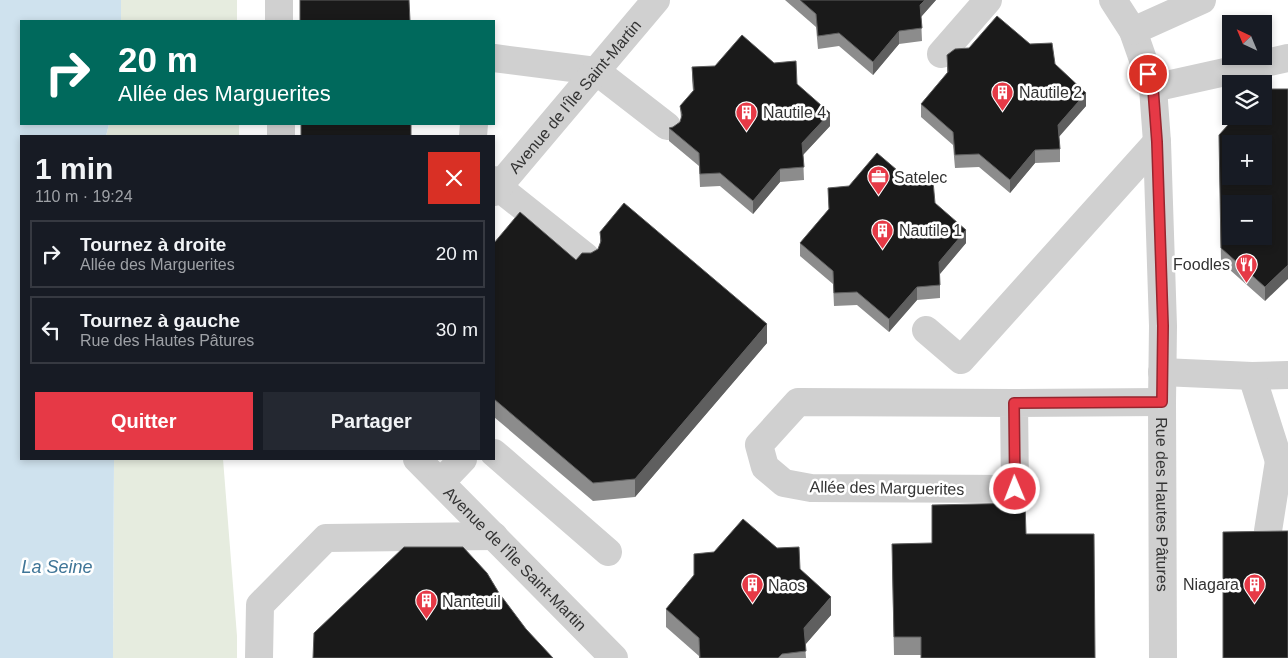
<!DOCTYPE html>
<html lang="fr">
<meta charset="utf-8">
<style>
body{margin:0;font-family:Helvetica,sans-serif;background:#242831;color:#f1f3f6;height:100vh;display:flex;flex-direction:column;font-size:19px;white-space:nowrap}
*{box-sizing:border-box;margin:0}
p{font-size:16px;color:#9ea1a6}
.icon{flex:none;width:28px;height:28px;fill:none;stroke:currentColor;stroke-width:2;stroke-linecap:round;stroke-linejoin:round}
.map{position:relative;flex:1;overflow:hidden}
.drawer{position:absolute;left:20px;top:135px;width:475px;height:325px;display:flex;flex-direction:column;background:#171b24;border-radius:0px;box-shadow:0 2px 8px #0003}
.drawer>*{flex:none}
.banner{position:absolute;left:20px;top:20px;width:475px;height:105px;border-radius:0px;box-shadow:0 2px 8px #0003;background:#00695c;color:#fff;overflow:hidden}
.needle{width:32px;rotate:316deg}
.tools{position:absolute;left:1222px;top:15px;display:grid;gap:10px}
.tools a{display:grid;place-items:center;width:50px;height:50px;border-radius:0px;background:#171b24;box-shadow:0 2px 8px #0003;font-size:25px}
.pin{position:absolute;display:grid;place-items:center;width:42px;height:42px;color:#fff;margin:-21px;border:2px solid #fff;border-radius:50%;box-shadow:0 1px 5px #0007}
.me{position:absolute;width:55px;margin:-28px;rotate:359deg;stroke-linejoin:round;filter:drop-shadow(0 0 4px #0008)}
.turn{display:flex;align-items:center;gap:18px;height:105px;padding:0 15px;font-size:22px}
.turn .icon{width:65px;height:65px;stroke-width:2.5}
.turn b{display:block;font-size:35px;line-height:42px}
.round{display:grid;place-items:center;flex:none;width:52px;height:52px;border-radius:0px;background:#242831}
.overview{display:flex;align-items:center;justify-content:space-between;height:85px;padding:0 15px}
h1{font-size:30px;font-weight:700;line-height:38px}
.primary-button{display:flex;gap:10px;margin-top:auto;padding:10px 15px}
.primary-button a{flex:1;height:58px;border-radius:0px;background:#e63946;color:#fff;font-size:20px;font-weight:700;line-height:58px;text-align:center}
.primary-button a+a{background:#242831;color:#f1f3f6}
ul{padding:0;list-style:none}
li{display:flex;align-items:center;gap:15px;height:68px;margin:0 10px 8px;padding:0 5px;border:2px solid #363941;border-radius:0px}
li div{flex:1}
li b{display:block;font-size:19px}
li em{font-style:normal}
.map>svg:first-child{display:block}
.green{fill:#e6ecdf}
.water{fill:#cfe2ee}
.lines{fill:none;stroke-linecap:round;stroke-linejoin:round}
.minor{stroke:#d0d0d0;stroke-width:28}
.wall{fill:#8c8c8c}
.shaded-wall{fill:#5f5f5f}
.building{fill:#1a1a1a;stroke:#5f5f5f;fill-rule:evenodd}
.route-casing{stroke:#96252e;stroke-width:12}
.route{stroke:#e63946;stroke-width:9}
.labels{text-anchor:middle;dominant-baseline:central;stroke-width:5;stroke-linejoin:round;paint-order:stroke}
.poi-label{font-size:16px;fill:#333;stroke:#fff;text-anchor:start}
.street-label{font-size:16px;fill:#333;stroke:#fff}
.water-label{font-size:18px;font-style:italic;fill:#3f7597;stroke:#fff}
</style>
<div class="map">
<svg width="1288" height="658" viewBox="0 0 1288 658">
<rect width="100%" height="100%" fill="#fff"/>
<!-- green -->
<path class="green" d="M 121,0 L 237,0 L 237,21 L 121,21 Z
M 109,124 L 239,124 L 239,136 L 106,136 Z
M 114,459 L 223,459 L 237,636 L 237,658 L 113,658 Z"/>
<!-- water -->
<path class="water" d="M 0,0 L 121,0 L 121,21 L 21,21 L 21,124 L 109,124 L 106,136 L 21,136 L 21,459 L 114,459 L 113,658 L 0,658 Z"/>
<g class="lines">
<!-- minor -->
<g class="minor">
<path d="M 279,0 L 279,21"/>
<path id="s1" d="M 1113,0 L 1133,31 L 1153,88 L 1157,142 L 1163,326 L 1162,402 L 1163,658"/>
<path d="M 1133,31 L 1202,0"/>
<path d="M 941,54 L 988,0"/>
<path d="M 494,58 L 596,71 L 667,126"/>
<path d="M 1153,88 L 1288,58"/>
<path d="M 281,124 L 281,136"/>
<path d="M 473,136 L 474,124"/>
<path d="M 494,180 L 498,187 L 586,257"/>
<path id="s2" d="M 494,192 L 656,0"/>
<path d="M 926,330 L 961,360 L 1157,142"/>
<path d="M 1162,372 L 1252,376 L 1288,375"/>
<path d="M 1252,376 L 1279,461 L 1288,468"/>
<path d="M 1014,403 L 1015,489 L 811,488 L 784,483 L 765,467 L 759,445 L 798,402 L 1014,403 L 1162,402"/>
<path d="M 494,453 L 608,552"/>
<path id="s3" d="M 417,459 L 614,658"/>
<path d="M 441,482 L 463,459"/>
<path d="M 1268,531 L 1279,461"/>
<path d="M 259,658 L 260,605 L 326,538 L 494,536"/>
</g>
</g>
<!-- wall -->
<path class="wall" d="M 785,0 L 936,0 L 921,17 L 922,41 L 899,44 L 873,75 L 839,46 L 818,49 L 816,27 Z
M 947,55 L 1055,64 L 1086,106 L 1059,136 L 1060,149 L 1060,162 L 1035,163 L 1010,193 L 979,167 L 955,168 L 953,145 L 921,117 L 921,104 L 947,73 Z
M 692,67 L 797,84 L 830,126 L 803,155 L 804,180 L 780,182 L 753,214 L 720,186 L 700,187 L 699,166 L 669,141 L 669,128 L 673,127 L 680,122 L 681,119 L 680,106 L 693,91 L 692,80 Z
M 1288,89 L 1265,301 L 1221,262 L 1219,135 Z
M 828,188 L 935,203 L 966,243 L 940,274 L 940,298 L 917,300 L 889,332 L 857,305 L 834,306 L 833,284 L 800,256 L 800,243 L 829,209 Z
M 600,232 L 767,343 L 635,497 L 593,501 L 494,417 L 494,243 L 576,260 L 591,253 L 598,249 L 600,245 Z
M 1025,503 L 921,655 L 894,655 L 892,562 L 932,543 Z
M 694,554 L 800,569 L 831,615 L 805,645 L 806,658 L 699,658 L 699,656 L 666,627 L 666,609 L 694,576 Z"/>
<!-- shaded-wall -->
<path class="shaded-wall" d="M 925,0 L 936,0 L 920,18 L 920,5 Z
M 899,31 L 899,44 L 873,75 L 873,62 Z
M 1086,93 L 1086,106 L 1058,138 L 1058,125 Z
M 830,113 L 830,126 L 802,156 L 802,143 Z
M 1035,150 L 1035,163 L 1010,193 L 1010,180 Z
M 780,169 L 780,182 L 753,214 L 753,201 Z
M 966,230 L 966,243 L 939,275 L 939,262 Z
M 1288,265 L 1288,279 L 1265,301 L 1265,287 Z
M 917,287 L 917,300 L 889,332 L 889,319 Z
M 767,324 L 767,343 L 635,497 L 635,479 Z
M 831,597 L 831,615 L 804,646 L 804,628 Z"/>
<!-- building -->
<path class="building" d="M 300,0 L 409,0 L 410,21 L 300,21 Z
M 800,0 L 925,0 L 920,5 L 922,28 L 899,31 L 873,62 L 839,33 L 818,36 L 816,14 Z
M 997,16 L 1030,44 L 1052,43 L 1055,64 L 1086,93 L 1058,125 L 1060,149 L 1035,150 L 1010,180 L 979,154 L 955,155 L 953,132 L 921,104 L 948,72 L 947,55 L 955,49 L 969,48 Z
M 742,35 L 774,63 L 796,61 L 797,84 L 830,113 L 802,143 L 804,167 L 780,169 L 753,201 L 720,173 L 700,174 L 699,153 L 669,128 L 673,127 L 680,122 L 682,115 L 680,106 L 694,90 L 692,67 L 715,66 Z
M 1264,89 L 1288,89 L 1288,265 L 1265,287 L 1221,248 L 1219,135 L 1236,116 L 1264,116 ZM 1231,144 L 1264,144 L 1264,176 L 1231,176 ZM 1231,204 L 1264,204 L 1264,236 L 1231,236 Z
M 301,124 L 411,124 L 411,136 L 301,136 Z
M 877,153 L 911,182 L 933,181 L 935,203 L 966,230 L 939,262 L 940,285 L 917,287 L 889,319 L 857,292 L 834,293 L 833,271 L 800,243 L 829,209 L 828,188 L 849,186 Z
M 624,203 L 767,324 L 635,479 L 593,483 L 494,399 L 494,243 L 520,212 L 576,260 L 582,253 L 591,253 L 598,249 L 601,241 L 600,232 Z
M 1025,503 L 1026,534 L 1094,534 L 1095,658 L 921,658 L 921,637 L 894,637 L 892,544 L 932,543 L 932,505 Z
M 743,519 L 777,548 L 799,547 L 800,569 L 831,597 L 804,628 L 806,651 L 782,654 L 778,658 L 700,658 L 699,638 L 666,609 L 694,575 L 694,554 L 714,552 Z
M 1288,531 L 1288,658 L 1223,658 L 1223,532 Z
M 404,547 L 463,547 L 487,573 L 499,593 L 526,629 L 553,658 L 313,658 L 314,633 Z"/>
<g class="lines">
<defs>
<path id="route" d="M 1015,489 L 1014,403 L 1162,402 L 1163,326 L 1157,142 L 1153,88 L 1148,74"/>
</defs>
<!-- route casing -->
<use href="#route" class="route-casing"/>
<!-- route -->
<use href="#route" class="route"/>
</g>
<!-- icons -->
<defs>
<symbol id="building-pin" viewBox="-11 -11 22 30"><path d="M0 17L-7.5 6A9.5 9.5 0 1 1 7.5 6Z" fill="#e63946" stroke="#fff"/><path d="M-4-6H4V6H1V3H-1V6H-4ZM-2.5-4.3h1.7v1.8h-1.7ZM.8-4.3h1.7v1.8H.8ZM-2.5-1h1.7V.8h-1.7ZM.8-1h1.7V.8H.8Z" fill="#fff"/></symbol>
<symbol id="office-pin" viewBox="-11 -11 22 30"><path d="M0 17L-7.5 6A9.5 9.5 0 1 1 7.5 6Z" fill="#e63946" stroke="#fff"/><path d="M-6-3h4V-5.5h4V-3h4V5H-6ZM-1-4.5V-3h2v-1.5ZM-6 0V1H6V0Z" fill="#fff"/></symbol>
<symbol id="restaurant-pin" viewBox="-11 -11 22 30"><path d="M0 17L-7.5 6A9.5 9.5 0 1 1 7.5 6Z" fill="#e63946" stroke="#fff"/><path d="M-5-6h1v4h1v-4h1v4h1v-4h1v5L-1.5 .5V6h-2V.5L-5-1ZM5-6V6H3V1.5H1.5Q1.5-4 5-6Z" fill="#fff"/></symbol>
</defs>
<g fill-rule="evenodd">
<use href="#building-pin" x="990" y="80" width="25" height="34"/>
<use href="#building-pin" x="734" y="100" width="25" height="34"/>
<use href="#office-pin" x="866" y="164" width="25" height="34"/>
<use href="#building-pin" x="870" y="218" width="25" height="34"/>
<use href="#restaurant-pin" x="1234" y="252" width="25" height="34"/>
<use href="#building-pin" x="1242" y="572" width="25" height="34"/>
<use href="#building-pin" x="740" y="572" width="25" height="34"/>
<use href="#building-pin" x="414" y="588" width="25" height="34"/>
</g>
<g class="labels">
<!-- poi labels -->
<g class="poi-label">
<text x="1019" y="92">Nautile 2</text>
<text x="763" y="112">Nautile 4</text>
<text x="894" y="177">Satelec</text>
<text x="899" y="230">Nautile 1</text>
<text x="1230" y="264" text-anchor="end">Foodles</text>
<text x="1239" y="584" text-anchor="end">Niagara</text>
<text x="768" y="585">Naos</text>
<text x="442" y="601">Nanteuil</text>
</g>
<!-- street labels -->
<g class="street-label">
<text stroke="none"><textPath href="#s2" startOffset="125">Avenue de l'Île Saint-Martin</textPath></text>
<text transform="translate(887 488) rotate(1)">Allée des Marguerites</text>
<text stroke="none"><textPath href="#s1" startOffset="514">Rue des Hautes Pâtures</textPath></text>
<text stroke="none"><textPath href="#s3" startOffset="140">Avenue de l'Île Saint-Martin</textPath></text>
</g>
<!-- water labels -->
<g class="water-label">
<text x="57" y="567">La Seine</text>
</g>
</g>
</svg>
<div class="tools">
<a><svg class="needle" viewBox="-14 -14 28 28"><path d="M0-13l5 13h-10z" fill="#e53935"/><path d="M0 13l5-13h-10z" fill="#9ea1a6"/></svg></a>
<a><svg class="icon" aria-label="layers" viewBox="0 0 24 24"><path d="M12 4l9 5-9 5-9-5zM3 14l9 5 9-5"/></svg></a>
<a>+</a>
<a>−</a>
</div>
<div class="pin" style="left:1148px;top:74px;background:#d93025"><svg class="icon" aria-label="arrive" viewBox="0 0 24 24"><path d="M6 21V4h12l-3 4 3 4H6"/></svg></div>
<svg class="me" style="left:1015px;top:489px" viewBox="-20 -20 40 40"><circle r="17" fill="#e63946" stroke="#fff" stroke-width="3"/><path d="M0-11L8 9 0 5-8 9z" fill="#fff"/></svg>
<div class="banner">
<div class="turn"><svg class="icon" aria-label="right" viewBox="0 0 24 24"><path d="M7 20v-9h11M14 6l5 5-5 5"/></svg><div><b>20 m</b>Allée des Marguerites</div></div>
</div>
<section class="drawer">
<div class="overview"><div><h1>1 min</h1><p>110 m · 19:24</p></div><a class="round" style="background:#d93025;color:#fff"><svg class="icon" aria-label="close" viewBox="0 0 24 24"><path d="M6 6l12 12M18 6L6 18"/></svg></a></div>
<ul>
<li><svg class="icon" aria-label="right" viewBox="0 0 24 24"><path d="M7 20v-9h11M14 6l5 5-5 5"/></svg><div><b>Tournez à droite</b><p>Allée des Marguerites</p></div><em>20 m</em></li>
<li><svg class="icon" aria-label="left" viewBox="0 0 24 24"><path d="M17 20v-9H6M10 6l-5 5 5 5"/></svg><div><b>Tournez à gauche</b><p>Rue des Hautes Pâtures</p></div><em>30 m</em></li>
</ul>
<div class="primary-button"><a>Quitter</a><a>Partager</a></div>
</section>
</div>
